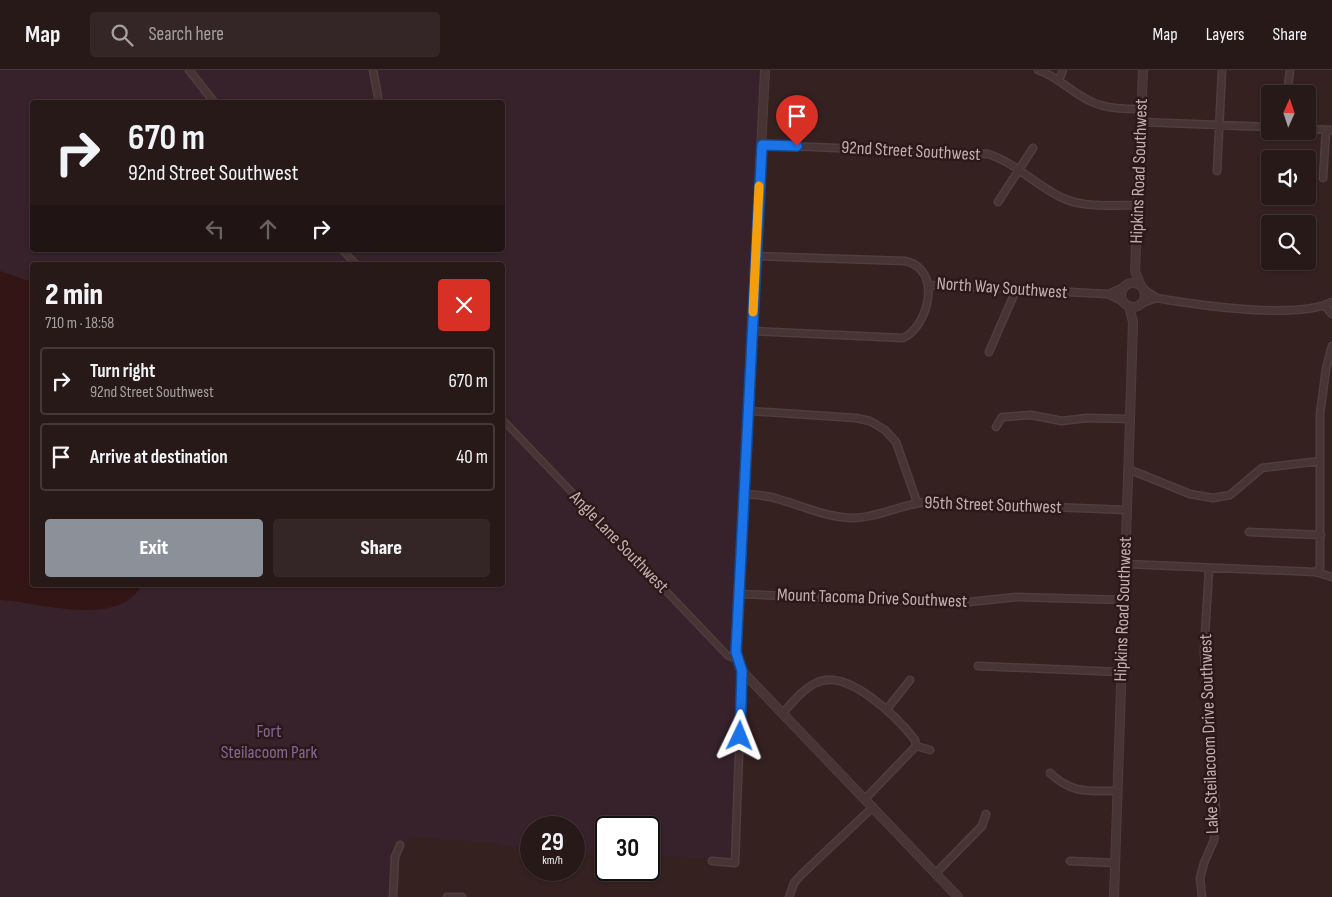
<!DOCTYPE html>
<meta charset="utf-8">
<style>
body{margin:0;font-family:"Sofia Sans Condensed",sans-serif;background:#342626;color:#f1f3f6;height:100vh;display:flex;flex-direction:column;font-size:19px;white-space:nowrap}
*{box-sizing:border-box;margin:0}
p{font-size:16px;color:#a5a0a2}
.icon{flex:none;width:28px;height:28px;fill:none;stroke:currentColor;stroke-width:2;stroke-linecap:round;stroke-linejoin:round}
.map{position:relative;flex:1;overflow:hidden}
.side{position:absolute;left:30px;top:192px;width:475px;height:325px;display:flex;flex-direction:column;background:#281919;border-radius:5px;box-shadow:0 1px 4px #0004,0 0 0 1px #443838}
.side>*{flex:none}
.guide{position:absolute;left:30px;top:30px;width:475px;height:152px;border-radius:5px;box-shadow:0 1px 4px #0004,0 0 0 1px #443838;background:#281919;color:#f1f3f6;overflow:hidden}
.needle{width:32px;rotate:3deg}
.buttons{position:absolute;left:1261px;top:15px;display:grid;gap:10px}
.buttons a{display:grid;place-items:center;width:55px;height:55px;border-radius:5px;background:#281919;box-shadow:0 1px 4px #0004,0 0 0 1px #443838;font-size:25px}
.speed{position:absolute;left:520px;top:746px;display:flex;gap:10px;font-size:25px;font-weight:700;text-align:center}
.speed>*{display:grid;place-content:center;width:65px;height:65px;border-radius:50%;background:#281919;box-shadow:0 1px 4px #0004,0 0 0 1px #443838;line-height:1}
.speed small{font-size:12px;font-weight:400}
.speed .limit{border:2px solid #111;border-radius:8px;background:#fff;color:#111}
.pin{position:absolute;display:grid;place-items:center;width:42px;height:42px;color:#fff;margin:-51px -21px;border-radius:50% 50% 50% 0;rotate:-45deg;box-shadow:0 0 5px #0007}
.pin .icon{rotate:45deg}
.me{position:absolute;width:55px;margin:-28px;rotate:2deg;stroke-linejoin:round;filter:drop-shadow(0 0 4px #0008)}
.turn{display:flex;align-items:center;gap:18px;height:105px;padding:0 15px;font-size:22px}
.turn .icon{width:65px;height:65px;stroke-width:2.5}
.turn b{display:block;font-size:35px;line-height:42px}
.lanes{display:flex;align-items:center;height:48px;padding:0 15px;background:#0003;justify-content:center;gap:25px;direction:ltr}
.lanes .off{opacity:.35}
.round{display:grid;place-items:center;flex:none;width:52px;height:52px;border-radius:5px;background:#342626}
.overview{display:flex;align-items:center;justify-content:space-between;height:85px;padding:0 15px}
h1{font-size:30px;font-weight:800;line-height:38px}
.button{display:flex;gap:10px;margin-top:auto;padding:10px 15px}
.button a{flex:1;height:58px;border-radius:5px;background:#8c9099;color:#fff;font-size:20px;font-weight:800;line-height:58px;text-align:center}
.button a+a{background:#342626;color:#f1f3f6}
ul{padding:0;list-style:none}
li{display:flex;align-items:center;gap:15px;height:68px;margin:0 10px 8px;padding:0 5px;border:2px solid #443838;border-radius:5px}
li div{flex:1}
li b{display:block;font-size:19px}
li em{font-style:normal}
header{display:flex;align-items:center;gap:30px;box-sizing:border-box;height:70px;padding:0 25px;background:#281919;border-bottom:1px solid #443838}
header strong{font-size:24px}
nav{display:flex;gap:28px;margin-inline-start:auto;font-size:18px}
.search{width:350px;height:45px;background:#342626;display:flex;align-items:center;gap:12px;box-sizing:border-box;padding:0 18px;border-radius:5px;color:#a5a0a2;font-size:19px}
.map>svg:first-child{display:block}
.green{fill:#37222c;fill-rule:evenodd}
.water{fill:#331515}
.lines{fill:none;stroke-linecap:round;stroke-linejoin:round}
.pedestrian-casing{stroke:#503d3d;stroke-width:8}
.minor-casing{stroke:#503d3d;stroke-width:9}
.tertiary-casing{stroke:#503d3d;stroke-width:10}
.pedestrian{stroke:#473434;stroke-width:5}
.minor{stroke:#473434;stroke-width:6}
.tertiary{stroke:#473434;stroke-width:8}
.route-casing{stroke:#114b97;stroke-width:12}
.route{stroke:#1a73e8;stroke-width:9}
.slow{stroke:#f59e0b;stroke-width:9}
.labels{text-anchor:middle;dominant-baseline:central;stroke-width:5;stroke-linejoin:round;paint-order:stroke}
.street-label{font-size:18px;fill:#c4afae;stroke:#2b1919}
.park-label{font-size:18px;fill:#836793;stroke:#2b1919}
</style>
<header>
<strong>Map</strong>
<div class="search"><svg class="icon" aria-label="search" viewBox="0 0 24 24"><circle cx="10" cy="10" r="6"/><path d="M15 15l6 6"/></svg>Search here</div>
<nav><a>Map</a><a>Layers</a><a>Share</a></nav>
</header>
<div class="map">
<svg width="1332" height="827" viewBox="0 0 1332 827">
<rect width="100%" height="100%" fill="#362121"/>
<!-- green -->
<path class="green" d="M 0,0 L 762,0 L 732,790 L 649,785 L 649,758 L 606,758 L 606,782 L 574,780 L 574,758 L 531,758 L 531,778 L 500,776 L 497,773 L 409,767 L 394,804 L 393,827 L 0,827 ZM 32,32 L 502,32 L 502,180 L 32,180 ZM 32,195 L 502,195 L 502,515 L 32,515 Z"/>
<!-- water -->
<path class="water" d="M 0,201 L 32,212 L 32,515 L 142,515 C 117,559 40,532 0,530 Z"/>
<g class="lines">
<defs>
<path id="pedestrian" d="M 342,180 L 357,195
M 502,349 L 728,586 L 738,590"/>
<path id="minor" d="M 189,0 L 214,32
M 373,0 L 379,32
M 1038,0 C 1059,7 1072,23 1092,32 C 1107,39 1125,39 1142,39
M 1059,10 L 1063,0
M 1287,24 L 1290,0
M 1141,52 L 1270,57
M 1308,59 L 1332,60
M 762,75 L 988,84 C 1017,93 1038,118 1065,129 C 1087,138 1115,135 1138,135
M 1217,101 L 1222,0
M 1323,108 L 1326,60
M 998,132 L 1033,78
M 929,215 L 1108,224 L 1124,217
M 1143,219 L 1157,228 L 1168,230 C 1206,236 1299,249 1332,232
M 1108,224 L 1124,232
M 1142,233 L 1157,228
M 1324,235 L 1332,244
M 752,261 L 903,268 C 929,256 943,199 905,191 L 756,186
M 989,282 L 1016,220
M 749,341 L 856,348 L 870,351 L 885,360 L 896,372 L 917,432
M 996,357 L 1002,347 L 1031,345 L 1062,351 L 1087,348 L 1130,349
M 1128,399 L 1190,424 L 1213,428 L 1230,425 L 1262,398 L 1320,391
M 744,424 C 755,425 767,425 778,429 C 803,436 825,447 852,448 C 878,448 901,434 927,432 L 1127,440
M 1249,462 L 1321,465
M 1126,494 L 1315,502 L 1332,507
M 1315,502 L 1320,498 L 1320,344 L 1326,299 L 1332,276
M 740,524 L 960,533 L 1016,527 L 1124,530
M 978,596 L 1120,602
M 887,639 L 910,610
M 782,644 C 792,633 803,619 816,613 C 847,597 898,648 915,670 L 916,676 L 865,729
M 916,676 L 930,680
M 1050,703 C 1072,724 1089,721 1117,721
M 712,791 L 735,793 L 742,601
M 1070,791 L 1115,793
M 936,803 L 982,756 L 986,744
M 393,827 L 395,787 L 400,775
M 447,827 L 462,827
M 789,827 L 794,813 L 801,805 L 873,737
M 1202,827 L 1200,808 L 1204,793 L 1214,770 L 1216,740 L 1204,582 L 1209,499"/>
<path id="tertiary" d="M 765,0 L 736,582 L 742,601 L 958,827
M1121 225a12 12 0 1 1 24 0a12 12 0 1 1-24 0Z
M 1141,216 L 1135,201 L 1143,0
M 1114,827 L 1130,349 L 1133,252 L 1129,236"/>
</defs>
<!-- pedestrian casing -->
<use href="#pedestrian" class="pedestrian-casing"/>
<!-- minor casing -->
<use href="#minor" class="minor-casing"/>
<!-- tertiary casing -->
<use href="#tertiary" class="tertiary-casing"/>
<!-- pedestrian -->
<use href="#pedestrian" class="pedestrian"/>
<!-- minor -->
<use href="#minor" class="minor"/>
<!-- tertiary -->
<use href="#tertiary" class="tertiary"/>
</g>
<g class="lines">
<defs>
<path id="route" d="M 740,666 L 742,601 L 736,582 L 762,75 L 797,76"/>
</defs>
<!-- route casing -->
<use href="#route" class="route-casing"/>
<!-- route -->
<use href="#route" class="route"/>
<!-- slow -->
<path class="slow" d="M 753,242 L 759,116"/>
</g>
<g class="labels">
<!-- street labels -->
<g class="street-label">
<text transform="translate(911 81) rotate(3)">92nd Street Southwest</text>
<text transform="translate(1139 101) rotate(-88)">Hipkins Road Southwest</text>
<text transform="translate(1002 218) rotate(4)">North Way Southwest</text>
<text transform="translate(993 435) rotate(2)">95th Street Southwest</text>
<text transform="translate(619 472) rotate(46)">Angle Lane Southwest</text>
<text transform="translate(872 528) rotate(2)">Mount Tacoma Drive Southwest</text>
<text transform="translate(1123 539) rotate(-88)">Hipkins Road Southwest</text>
<text transform="translate(1209 664) rotate(-92)">Lake Steilacoom Drive Southwest</text>
</g>
<!-- park labels -->
<g class="park-label">
<text x="269" y="661">Fort<tspan x="269" dy="21">Steilacoom Park</tspan></text>
</g>
</g>
</svg>
<div class="buttons">
<a><svg class="needle" viewBox="-14 -14 28 28"><path d="M0-13l5 13h-10z" fill="#e53935"/><path d="M0 13l5-13h-10z" fill="#a5a0a2"/></svg></a>
<a><svg class="icon" aria-label="sound" viewBox="0 0 24 24"><path d="M4 9h4l5-4v14l-5-4H4zM17 9q2 3 0 6"/></svg></a>
<a><svg class="icon" aria-label="search" viewBox="0 0 24 24"><circle cx="10" cy="10" r="6"/><path d="M15 15l6 6"/></svg></a>
</div>
<div class="speed"><div>29<small>km/h</small></div><div class="limit">30</div></div>
<div class="pin" style="left:797px;top:76px;background:#d93025"><svg class="icon" aria-label="arrive" viewBox="0 0 24 24"><path d="M6 21V4h12l-3 4 3 4H6"/></svg></div>
<svg class="me" style="left:740px;top:666px" viewBox="-20 -20 40 40"><path d="M0-17L14 15 0 8-14 15z" fill="#1a73e8" stroke="#fff" stroke-width="4"/></svg>
<div class="guide">
<div class="turn"><svg class="icon" aria-label="right" viewBox="0 0 24 24"><path d="M7 20v-9h11M14 6l5 5-5 5"/></svg><div><b>670 m</b>92nd Street Southwest</div></div>
<div class="lanes"><svg class="icon off" aria-label="left" viewBox="0 0 24 24"><path d="M17 20v-9H6M10 6l-5 5 5 5"/></svg><svg class="icon off" aria-label="ahead" viewBox="0 0 24 24"><path d="M12 20V5M6 11l6-6 6 6"/></svg><svg class="icon" aria-label="right" viewBox="0 0 24 24"><path d="M7 20v-9h11M14 6l5 5-5 5"/></svg></div>
</div>
<section class="side">
<div class="overview"><div><h1>2 min</h1><p>710 m · 18:58</p></div><a class="round" style="background:#d93025;color:#fff"><svg class="icon" aria-label="close" viewBox="0 0 24 24"><path d="M6 6l12 12M18 6L6 18"/></svg></a></div>
<ul>
<li><svg class="icon" aria-label="right" viewBox="0 0 24 24"><path d="M7 20v-9h11M14 6l5 5-5 5"/></svg><div><b>Turn right</b><p>92nd Street Southwest</p></div><em>670 m</em></li>
<li><svg class="icon" aria-label="arrive" viewBox="0 0 24 24"><path d="M6 21V4h12l-3 4 3 4H6"/></svg><div><b>Arrive at destination</b></div><em>40 m</em></li>
</ul>
<div class="button"><a>Exit</a><a>Share</a></div>
</section>
</div>
